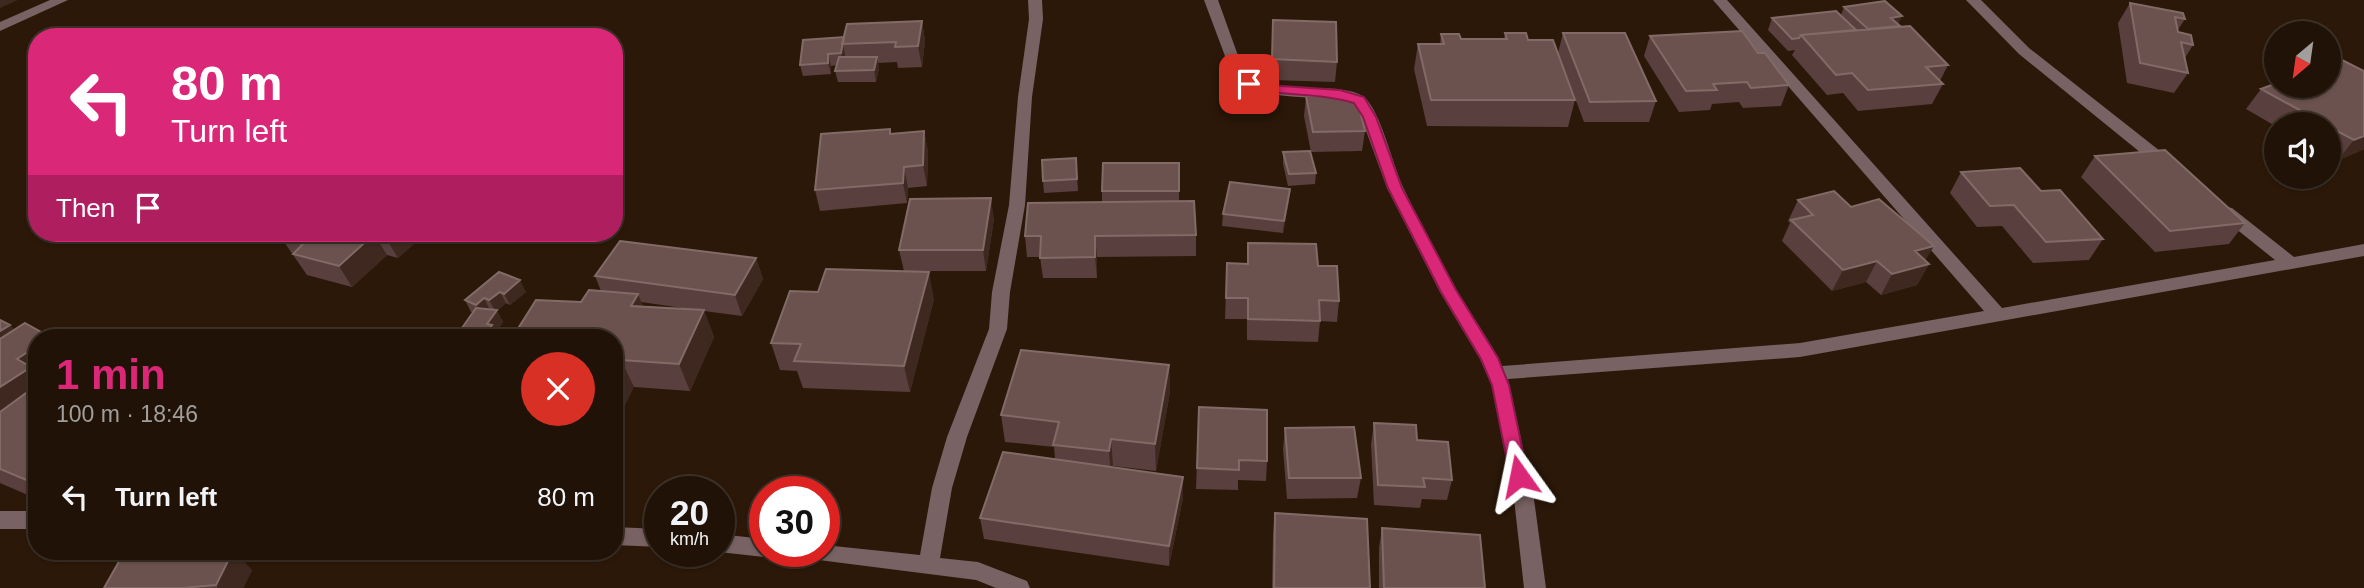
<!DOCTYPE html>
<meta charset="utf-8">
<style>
body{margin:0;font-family:Arial,sans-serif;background:#2d2014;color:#f1f3f6;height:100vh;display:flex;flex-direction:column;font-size:26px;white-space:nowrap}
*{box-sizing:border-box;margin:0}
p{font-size:23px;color:#a29e9b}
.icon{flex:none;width:38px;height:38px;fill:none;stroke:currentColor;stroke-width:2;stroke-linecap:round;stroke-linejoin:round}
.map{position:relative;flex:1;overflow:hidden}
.side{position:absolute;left:28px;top:329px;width:595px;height:231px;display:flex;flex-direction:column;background:#201206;border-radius:28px;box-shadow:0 2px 5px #0004,0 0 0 2px #3d3228}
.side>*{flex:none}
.banner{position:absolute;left:28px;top:28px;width:595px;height:214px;border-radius:28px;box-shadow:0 2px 5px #0004,0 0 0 2px #3d3228;background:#db2777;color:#fff;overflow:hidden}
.needle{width:46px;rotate:209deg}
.fabs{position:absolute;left:2264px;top:21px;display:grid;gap:14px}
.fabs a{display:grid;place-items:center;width:77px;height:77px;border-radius:50%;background:#201206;box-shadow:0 2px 5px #0004,0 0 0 2px #3d3228;font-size:35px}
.speed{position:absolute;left:644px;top:476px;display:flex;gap:14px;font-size:35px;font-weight:700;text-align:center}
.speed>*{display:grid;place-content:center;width:91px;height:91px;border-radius:50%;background:#201206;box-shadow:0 2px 5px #0004,0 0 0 2px #3d3228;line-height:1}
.speed small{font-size:18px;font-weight:400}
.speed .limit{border:10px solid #d22;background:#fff;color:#111}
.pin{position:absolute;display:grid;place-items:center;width:60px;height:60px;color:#fff;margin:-30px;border-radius:14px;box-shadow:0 4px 10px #0006}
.me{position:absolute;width:77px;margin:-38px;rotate:348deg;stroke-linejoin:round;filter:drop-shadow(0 0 5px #0008)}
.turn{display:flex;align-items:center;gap:24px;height:147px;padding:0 28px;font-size:32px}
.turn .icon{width:91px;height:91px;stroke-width:2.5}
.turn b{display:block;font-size:49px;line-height:60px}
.then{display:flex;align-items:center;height:66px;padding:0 28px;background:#0003;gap:14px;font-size:26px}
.round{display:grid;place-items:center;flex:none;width:74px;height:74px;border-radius:37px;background:#2d2014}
.headline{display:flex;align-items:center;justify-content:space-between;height:119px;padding:0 28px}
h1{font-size:42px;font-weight:700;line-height:52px;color:#db2777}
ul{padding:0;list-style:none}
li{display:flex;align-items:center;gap:21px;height:98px;padding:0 28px}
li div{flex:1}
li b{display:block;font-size:26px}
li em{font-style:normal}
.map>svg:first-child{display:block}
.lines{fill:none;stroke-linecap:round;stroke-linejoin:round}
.minor{fill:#786263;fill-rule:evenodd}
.wall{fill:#593f3d;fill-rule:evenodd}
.shaded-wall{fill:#3f2820}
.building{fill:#6b524f;stroke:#826b67;stroke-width:2}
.route{fill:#db2777;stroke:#8e194d;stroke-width:2}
</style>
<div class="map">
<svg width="2364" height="588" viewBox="0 0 2364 588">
<rect width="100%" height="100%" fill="#2b1808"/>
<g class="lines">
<!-- minor -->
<path class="minor" d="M 50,0 L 68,0 L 0,31 L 0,22 Z
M 1028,0 L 1042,0 L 1043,19 L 1032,97 L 1025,205 L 1010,292 L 1007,329 L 967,437 L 952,488 L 940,558 L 978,562 L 1027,581 L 1030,588 L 996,588 L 976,580 L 795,557 L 792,551 L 824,551 L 824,545 L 920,555 L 932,488 L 947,437 L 989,329 L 992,292 L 1009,205 L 1018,97 L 1029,19 Z
M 1204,0 L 1218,0 L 1245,75 C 1280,95 1345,81 1364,97 C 1381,111 1393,167 1404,189 C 1420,224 1439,259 1458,293 C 1472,317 1490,340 1502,366 L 1800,343 L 1984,311 L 1713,0 L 1727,0 L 2002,308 L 2275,260 L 2220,216 L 2218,212 L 2226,207 L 2232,208 L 2294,257 L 2364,244 L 2364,256 L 1800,357 L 1508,379 L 1534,499 L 1546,588 L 1524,588 L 1514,499 L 1492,385 L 1480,359 L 1440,292 L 1387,188 L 1361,117 L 1353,103 L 1347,100 C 1308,95 1269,102 1234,80 Z
M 1966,0 L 1981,0 L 2029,48 L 2174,162 L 2176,166 L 2174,170 L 2162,170 L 2019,54 Z
M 0,511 L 37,511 L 37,529 L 0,529 Z
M 614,527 L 660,529 L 660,547 L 614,545 Z
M 719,534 L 765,539 L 765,551 L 774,551 L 765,557 L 719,552 Z"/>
</g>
<!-- wall -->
<path class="wall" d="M 2130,3 L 2185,19 L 2177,31 L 2178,32 L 2193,45 L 2185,58 L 2188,73 L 2174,93 L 2127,83 L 2118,23 Z
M 1844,7 L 1902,16 L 1898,24 L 1948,65 L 1940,81 L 1943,84 L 1932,104 L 1858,111 L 1843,93 L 1827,95 L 1792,55 L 1795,50 L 1788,51 L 1768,30 L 1772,18 L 1841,15 Z
M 1273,20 L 1337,62 L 1335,82 L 1271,80 Z
M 922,21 L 925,41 L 922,67 L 898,68 L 897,62 L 878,63 L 879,68 L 876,82 L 838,82 L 835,71 L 837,65 L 831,66 L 831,74 L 803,76 L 800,65 L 844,37 Z
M 1505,33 L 1528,40 L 1575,100 L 1568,127 L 1427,126 L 1414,69 L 1418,44 L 1440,44 L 1441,34 L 1461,39 L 1504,39 Z
M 1563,33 L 1656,101 L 1649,122 L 1584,122 L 1558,53 Z
M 1650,36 L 1758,53 L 1789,85 L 1781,106 L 1743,108 L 1739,102 L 1712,104 L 1710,110 L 1679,112 L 1644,56 Z
M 2364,71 L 2364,149 L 2337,161 L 2329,157 L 2329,124 L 2277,124 L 2277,127 L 2246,109 L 2261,89 Z
M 1306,96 L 1365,131 L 1362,151 L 1311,152 L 1304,116 Z
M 890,129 L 891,134 L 924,131 L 928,152 L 927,186 L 908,188 L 907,203 L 820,211 L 815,190 Z
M 1283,152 L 1316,173 L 1315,184 L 1288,186 L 1283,164 Z
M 2095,156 L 2245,223 L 2229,244 L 2155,252 L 2081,177 Z
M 1076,158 L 1078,191 L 1044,193 L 1043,181 Z
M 1179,163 L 1179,201 L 1196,235 L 1196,256 L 1097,257 L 1097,278 L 1043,278 L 1040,257 L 1027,257 L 1025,236 L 1102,202 L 1102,191 Z
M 1961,172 L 2041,191 L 2103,239 L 2089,260 L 2033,263 L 2002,226 L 1977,227 L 1950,193 Z
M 1289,200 L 1283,233 L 1222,226 L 1223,214 Z
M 1798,200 L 1851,207 L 1929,264 L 1917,285 L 1881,295 L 1866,282 L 1832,291 L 1782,241 L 1790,223 L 1788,221 Z
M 994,219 L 986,271 L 904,271 L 899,250 Z
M 152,233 L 223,233 L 211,243 Z
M 290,233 L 426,233 L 398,258 L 387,255 L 352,287 L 307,275 L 282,239 Z
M 1248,243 L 1318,266 L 1339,301 L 1337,322 L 1320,321 L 1318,342 L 1247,340 L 1247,319 L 1225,319 L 1227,263 L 1247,264 Z
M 756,258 L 763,279 L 742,316 L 704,311 L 714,337 L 690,391 L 634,387 L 581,302 L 601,291 L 595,276 ZM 641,302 L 696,310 L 643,307 Z
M 499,272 L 526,292 L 510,305 L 506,303 L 497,311 L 503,322 L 496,332 L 498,337 L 498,338 L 455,338 L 473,312 L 471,312 L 465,300 Z
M 934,299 L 910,392 L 803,388 L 797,371 L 780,370 L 771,343 Z
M 0,320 L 14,330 L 25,323 L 50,338 L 37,338 L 37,499 L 0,483 Z
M 1169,365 L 1170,392 L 1156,471 L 1113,466 L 1113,467 L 1183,477 L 1183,498 L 1169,566 L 984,539 L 980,518 L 1055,459 L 1054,447 L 1005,442 L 1001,415 Z
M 1199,407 L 1267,461 L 1266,481 L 1238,480 L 1238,490 L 1196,489 Z
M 1374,423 L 1417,440 L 1452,480 L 1447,500 L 1422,499 L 1420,508 L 1374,505 L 1371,444 Z
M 1285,428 L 1361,478 L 1357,498 L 1287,499 L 1283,449 Z
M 1275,513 L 1370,588 L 1272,588 L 1273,534 Z
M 1382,528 L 1485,588 L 1379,588 L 1379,548 Z
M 252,570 L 243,588 L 104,588 Z"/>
<!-- shaded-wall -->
<path class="shaded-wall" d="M 0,0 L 18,0 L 0,8 Z
M 1902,16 L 1897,27 L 1891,18 Z
M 922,21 L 925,41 L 922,67 L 918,46 Z
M 843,44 L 845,55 L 844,65 L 841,53 Z
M 828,54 L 831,66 L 831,74 L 828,63 Z
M 877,57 L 879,68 L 876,82 L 874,70 Z
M 924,131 L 928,152 L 927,186 L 923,165 Z
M 2364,136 L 2364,149 L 2337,161 L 2354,140 Z
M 904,167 L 908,188 L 907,203 L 903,183 Z
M 1290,189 L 1289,200 L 1283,233 L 1284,221 Z
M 991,198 L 994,219 L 986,271 L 983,250 Z
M 204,233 L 223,233 L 211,243 Z
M 390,233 L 426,233 L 398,258 L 385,237 Z
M 374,234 L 387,255 L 352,287 L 339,266 Z
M 1095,236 L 1097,257 L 1097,278 L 1095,257 Z
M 1934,246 L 1922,266 L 1929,264 L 1917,285 L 1881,295 L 1892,274 L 1915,251 Z
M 756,258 L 763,279 L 742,316 L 735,295 Z
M 1877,261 L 1866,282 L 1832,291 L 1843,270 Z
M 929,272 L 934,299 L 910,392 L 904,366 Z
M 520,280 L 526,292 L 510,305 L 504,294 Z
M 500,292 L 506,303 L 497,311 L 503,322 L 496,332 L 498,337 L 498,338 L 483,338 L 487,324 L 496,312 L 489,300 Z
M 638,294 L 649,321 L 631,306 Z
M 484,298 L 490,310 L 483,316 L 476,305 Z
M 704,310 L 714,337 L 690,391 L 679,364 Z
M 10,325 L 30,346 L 0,355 L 0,331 Z
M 37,346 L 37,397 L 0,422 L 0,387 L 17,359 Z
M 621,360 L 634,387 L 614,428 L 614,375 Z
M 1169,365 L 1170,392 L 1156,471 L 1155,444 Z
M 1111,439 L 1113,466 L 1111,477 L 1109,451 Z
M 1183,477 L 1183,498 L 1169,566 L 1169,546 Z
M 233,551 L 235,551 L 252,570 L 243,588 L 218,588 L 216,585 Z"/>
<!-- building -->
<path class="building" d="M 1885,1 L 1902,16 L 1891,18 L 1900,26 L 1868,29 L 1844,7 Z
M 2130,3 L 2183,13 L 2185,19 L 2175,17 L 2178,32 L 2191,35 L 2193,45 L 2181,42 L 2188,73 L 2140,63 Z
M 1836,11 L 1856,30 L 1801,35 L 1799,38 L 1792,39 L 1772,18 Z
M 1273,20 L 1336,22 L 1337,62 L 1272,59 Z
M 922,21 L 918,46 L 895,47 L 896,42 L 842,44 L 847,24 Z
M 1910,26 L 1948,65 L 1926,67 L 1943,84 L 1868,90 L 1852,73 L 1836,75 L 1801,35 Z
M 1742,31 L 1758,53 L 1765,53 L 1789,85 L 1751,88 L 1747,82 L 1713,84 L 1717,90 L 1686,91 L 1650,36 Z
M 1505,33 L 1526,33 L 1528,40 L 1553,40 L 1575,100 L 1431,100 L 1418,44 L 1444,44 L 1441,34 L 1459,34 L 1461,39 L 1507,39 Z
M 1563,33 L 1625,33 L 1656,101 L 1590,102 Z
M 844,37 L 841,53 L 828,54 L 828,63 L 800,65 L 803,40 Z
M 839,57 L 877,57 L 874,70 L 835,71 Z
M 2340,59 L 2364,71 L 2364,136 L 2354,140 L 2329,127 L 2329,124 L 2325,124 L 2261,89 L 2277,83 L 2277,86 L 2329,86 L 2329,63 Z
M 1356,95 L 1365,131 L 1313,132 L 1306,96 Z
M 890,129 L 890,134 L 924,131 L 923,165 L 904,167 L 903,183 L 815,190 L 821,134 Z
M 2165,150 L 2245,223 L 2170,231 L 2095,156 Z
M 1310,151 L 1316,173 L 1289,174 L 1283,152 Z
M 1076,158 L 1077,179 L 1043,181 L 1042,160 Z
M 1103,163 L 1179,163 L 1179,191 L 1102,191 Z
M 2020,168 L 2041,191 L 2060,190 L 2103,239 L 2046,242 L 2014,205 L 1990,206 L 1961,172 Z
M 1230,182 L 1290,189 L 1284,221 L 1223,214 Z
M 1834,191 L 1851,207 L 1879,199 L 1934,246 L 1915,251 L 1929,264 L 1892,274 L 1877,261 L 1843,270 L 1791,220 L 1813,215 L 1798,200 Z
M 991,198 L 983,250 L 899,250 L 910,199 Z
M 1194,201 L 1196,235 L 1095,236 L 1095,257 L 1040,258 L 1041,236 L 1025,236 L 1028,203 Z
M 290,233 L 390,233 L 385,237 L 374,234 L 339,266 L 293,254 L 303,244 L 282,239 Z
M 620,241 L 756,258 L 735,295 L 595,276 Z
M 1248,243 L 1316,244 L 1318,266 L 1337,266 L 1339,301 L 1319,300 L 1320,321 L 1248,319 L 1248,298 L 1226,298 L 1227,263 L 1248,264 Z
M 826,269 L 929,272 L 904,366 L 794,361 L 801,344 L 771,343 L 790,291 L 818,292 Z
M 499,272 L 520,280 L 504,294 L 500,292 L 489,300 L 484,298 L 476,305 L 465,300 Z
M 589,290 L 638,294 L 631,306 L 704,310 L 679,364 L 621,360 L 614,375 L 614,338 L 512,338 L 536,300 L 581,302 Z
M 476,308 L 497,310 L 487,324 L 492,325 L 483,338 L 455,338 Z
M 0,320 L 10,325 L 0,331 Z
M 25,323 L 50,337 L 37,338 L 37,346 L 17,359 L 31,367 L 0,387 L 0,339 Z
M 1021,350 L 1169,365 L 1155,444 L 1111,439 L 1109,451 L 1053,445 L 1059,422 L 1001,415 Z
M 37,385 L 37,484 L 36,484 L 0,469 L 0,412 Z
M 1199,407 L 1267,410 L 1267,461 L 1239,460 L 1239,470 L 1197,468 Z
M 1374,423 L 1416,425 L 1417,440 L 1448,442 L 1452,480 L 1423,478 L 1425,487 L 1378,485 Z
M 1354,427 L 1361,478 L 1289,478 L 1285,428 Z
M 1003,452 L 1183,477 L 1169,546 L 980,518 Z
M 1275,513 L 1367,519 L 1370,588 L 1274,588 Z
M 1382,528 L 1480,535 L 1485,588 L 1384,588 Z
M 212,551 L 233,551 L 216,585 L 182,588 L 104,588 L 121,558 Z"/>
<!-- route -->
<path class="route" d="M 1249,80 L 1266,85 L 1340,90 L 1364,97 L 1376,117 L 1402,188 L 1456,290 L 1498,358 L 1509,385 L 1528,476 L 1526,481 L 1519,484 L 1513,481 L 1510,476 L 1492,385 L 1481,359 L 1441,292 L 1388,188 L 1363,117 L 1354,103 C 1319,92 1280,97 1244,87 L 1242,84 Z"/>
</svg>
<div class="fabs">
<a><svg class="needle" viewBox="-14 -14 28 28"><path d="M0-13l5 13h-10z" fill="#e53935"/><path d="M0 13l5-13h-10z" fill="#a29e9b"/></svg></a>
<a><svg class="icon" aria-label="sound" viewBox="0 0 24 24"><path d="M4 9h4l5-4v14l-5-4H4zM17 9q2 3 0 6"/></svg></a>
</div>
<div class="speed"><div>20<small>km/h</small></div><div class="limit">30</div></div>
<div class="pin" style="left:1249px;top:84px;background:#d93025"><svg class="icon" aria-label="arrive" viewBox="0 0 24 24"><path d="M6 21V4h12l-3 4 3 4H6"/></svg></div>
<svg class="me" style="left:1519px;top:476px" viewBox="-20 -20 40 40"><path d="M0-17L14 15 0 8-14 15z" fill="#db2777" stroke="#fff" stroke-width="4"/></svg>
<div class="banner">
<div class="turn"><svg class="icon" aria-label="left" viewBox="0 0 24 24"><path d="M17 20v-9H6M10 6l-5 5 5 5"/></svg><div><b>80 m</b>Turn left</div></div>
<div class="then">Then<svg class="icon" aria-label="arrive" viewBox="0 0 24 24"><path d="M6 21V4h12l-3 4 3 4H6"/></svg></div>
</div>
<section class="side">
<div class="headline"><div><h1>1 min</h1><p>100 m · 18:46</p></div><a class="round" style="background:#d93025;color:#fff"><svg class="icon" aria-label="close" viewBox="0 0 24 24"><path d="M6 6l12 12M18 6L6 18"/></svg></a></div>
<ul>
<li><svg class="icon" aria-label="left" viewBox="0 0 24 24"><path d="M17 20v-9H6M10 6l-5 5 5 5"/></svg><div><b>Turn left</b></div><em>80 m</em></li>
</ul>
</section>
</div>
